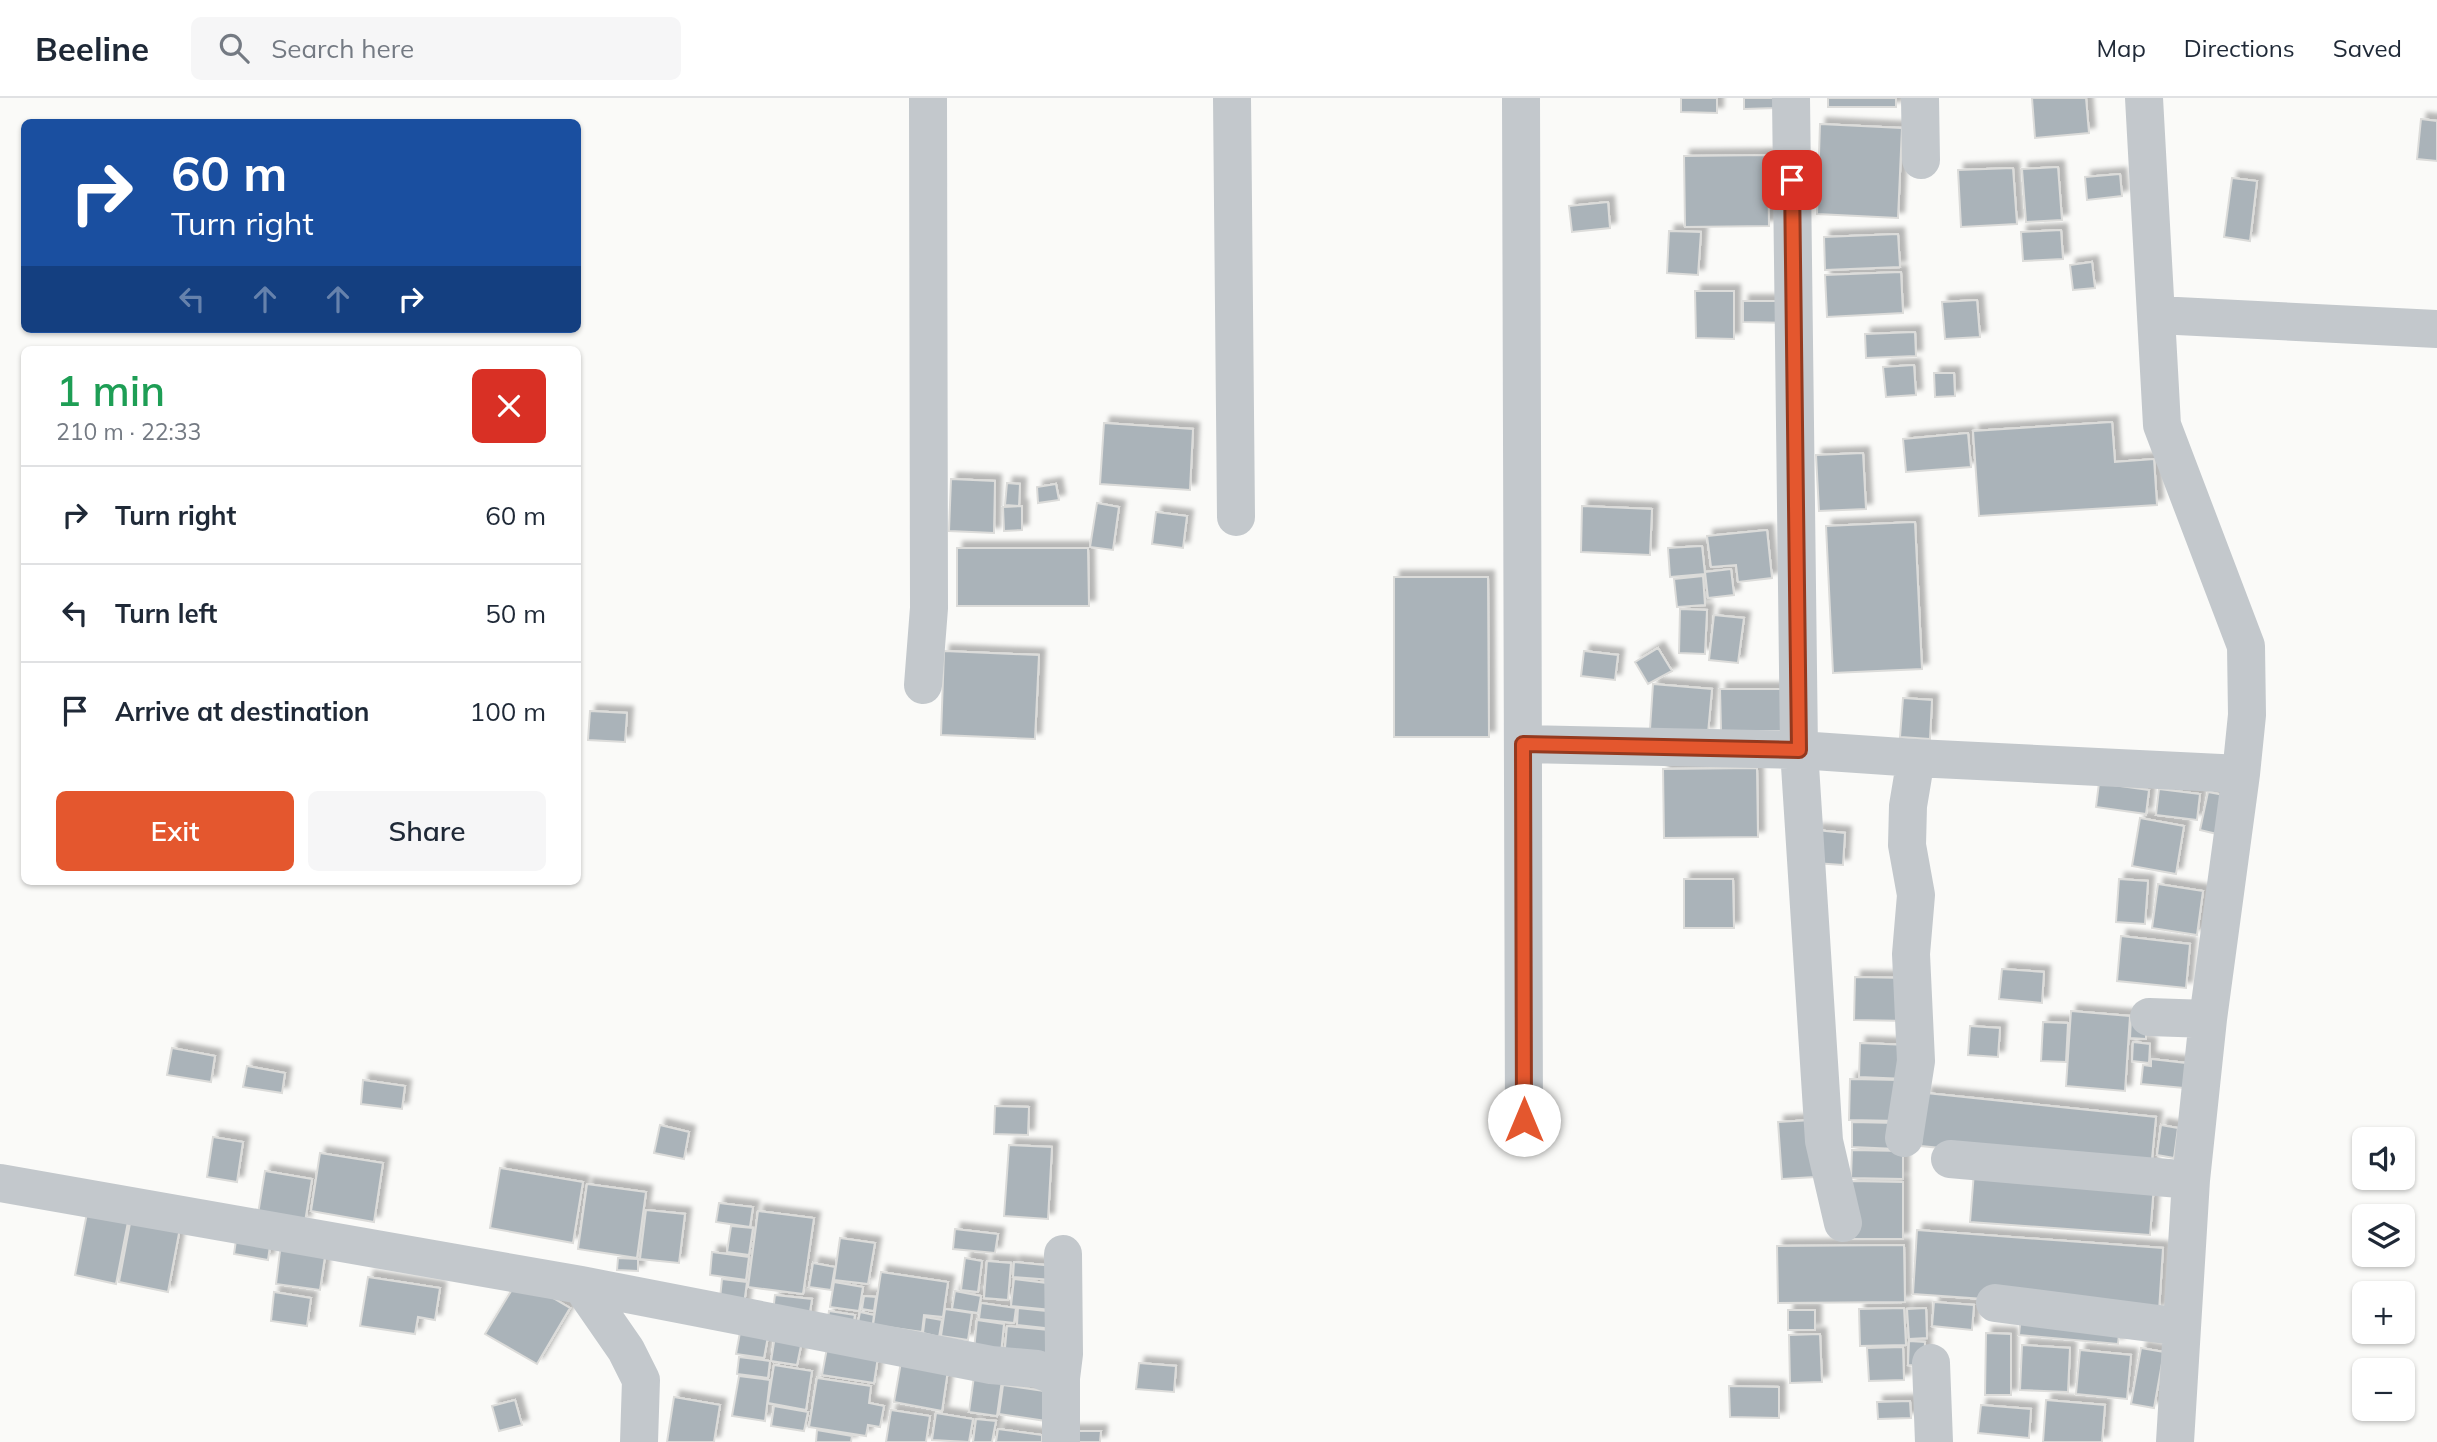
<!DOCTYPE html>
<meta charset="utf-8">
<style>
body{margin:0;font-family:Mulish,sans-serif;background:#f6f6f7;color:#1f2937;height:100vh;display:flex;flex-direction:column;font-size:26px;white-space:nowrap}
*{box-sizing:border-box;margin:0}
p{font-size:23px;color:#747a83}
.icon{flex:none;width:38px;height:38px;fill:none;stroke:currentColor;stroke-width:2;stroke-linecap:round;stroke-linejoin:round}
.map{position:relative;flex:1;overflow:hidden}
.details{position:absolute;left:21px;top:248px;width:560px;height:539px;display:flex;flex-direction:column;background:#fff;border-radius:10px;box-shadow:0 2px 5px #0004}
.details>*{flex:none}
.banner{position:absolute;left:21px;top:21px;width:560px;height:214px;border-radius:10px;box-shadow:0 2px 5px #0004;background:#1a4fa0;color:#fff;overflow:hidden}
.fabs{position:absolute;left:2352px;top:1029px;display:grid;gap:14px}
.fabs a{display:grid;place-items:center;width:63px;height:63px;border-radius:10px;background:#fff;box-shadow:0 2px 5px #0004;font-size:35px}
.pin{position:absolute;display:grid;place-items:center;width:60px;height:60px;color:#fff;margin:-30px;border-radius:14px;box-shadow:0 4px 10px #0006}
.me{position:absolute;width:77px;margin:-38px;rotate:0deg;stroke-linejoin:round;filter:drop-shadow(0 0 5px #0008)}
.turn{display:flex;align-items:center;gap:24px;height:147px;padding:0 35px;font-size:32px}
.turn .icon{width:91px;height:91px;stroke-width:2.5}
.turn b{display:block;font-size:49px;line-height:60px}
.lanes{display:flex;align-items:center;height:66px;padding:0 35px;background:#0003;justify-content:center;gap:35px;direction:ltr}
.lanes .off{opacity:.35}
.round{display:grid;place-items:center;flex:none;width:74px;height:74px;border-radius:10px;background:#f6f6f7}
.summary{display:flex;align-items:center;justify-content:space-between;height:119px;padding:0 35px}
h1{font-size:42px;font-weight:600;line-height:52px;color:#1e9e55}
.primary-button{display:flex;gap:14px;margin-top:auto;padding:14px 35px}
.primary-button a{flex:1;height:80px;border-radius:10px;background:#e4572e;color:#fff;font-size:28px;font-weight:600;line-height:80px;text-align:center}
.primary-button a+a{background:#f6f6f7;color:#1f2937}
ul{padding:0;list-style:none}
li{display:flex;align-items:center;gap:21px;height:98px;padding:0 35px;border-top:2px solid #e0e1e3}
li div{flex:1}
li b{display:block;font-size:26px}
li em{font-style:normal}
header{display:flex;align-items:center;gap:42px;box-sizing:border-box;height:98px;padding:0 35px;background:#fff;border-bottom:2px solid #e0e1e3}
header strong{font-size:33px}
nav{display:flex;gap:38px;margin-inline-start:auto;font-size:24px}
.search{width:490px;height:63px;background:#f6f6f7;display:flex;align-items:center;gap:18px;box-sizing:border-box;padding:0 24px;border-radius:10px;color:#747a83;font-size:26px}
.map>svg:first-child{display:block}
.building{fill:#aab3b9;stroke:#dcdcda;stroke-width:2;filter:url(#shadow)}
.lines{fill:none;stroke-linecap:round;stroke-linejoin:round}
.minor{stroke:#c3c8cc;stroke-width:38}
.route-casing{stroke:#94391e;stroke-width:18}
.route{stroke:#e4572e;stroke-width:12}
</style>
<header>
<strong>Beeline</strong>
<div class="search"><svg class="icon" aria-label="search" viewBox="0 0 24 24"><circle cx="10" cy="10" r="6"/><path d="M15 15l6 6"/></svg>Search here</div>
<nav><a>Map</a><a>Directions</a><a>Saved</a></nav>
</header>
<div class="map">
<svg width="2437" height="1344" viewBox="0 0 2437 1344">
<defs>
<filter id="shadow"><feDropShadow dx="6" dy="-6" stdDeviation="2" flood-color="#0004"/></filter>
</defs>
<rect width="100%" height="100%" fill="#fafaf8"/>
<!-- building -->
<path class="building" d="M 1681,0 L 1717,0 L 1717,15 L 1681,14 Z
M 1744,0 L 1775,0 L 1776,10 L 1744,11 Z
M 1828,0 L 1896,0 L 1896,9 L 1828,9 Z
M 2032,0 L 2086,0 L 2089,35 L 2035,40 Z
M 2421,21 L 2437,23 L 2437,63 L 2417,61 Z
M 1820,26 L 1902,30 L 1898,120 L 1817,116 Z
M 1768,57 L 1769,128 L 1685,129 L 1684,58 Z
M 2058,69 L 2062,122 L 2026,124 L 2022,71 Z
M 2013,70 L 2017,126 L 1961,129 L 1958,72 Z
M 2120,76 L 2122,98 L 2087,102 L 2085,79 Z
M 2232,80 L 2257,83 L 2250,143 L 2224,139 Z
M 1608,104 L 1610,130 L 1572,134 L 1569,108 Z
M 2061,132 L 2063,161 L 2023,163 L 2021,134 Z
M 1669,133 L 1701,134 L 1698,177 L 1667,175 Z
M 1898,136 L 1900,169 L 1825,172 L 1824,139 Z
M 2092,164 L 2095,190 L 2073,192 L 2070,167 Z
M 1901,174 L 1903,215 L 1827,219 L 1825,177 Z
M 1695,193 L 1734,193 L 1734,241 L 1696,240 Z
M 1977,202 L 1980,239 L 1945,241 L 1942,204 Z
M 1743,203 L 1786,203 L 1787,225 L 1743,224 Z
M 1915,234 L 1916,258 L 1866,260 L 1865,236 Z
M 1914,267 L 1916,297 L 1886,299 L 1883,269 Z
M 1934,275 L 1954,275 L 1955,298 L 1935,299 Z
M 2112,324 L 2115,364 L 2154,361 L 2157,407 L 1979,418 L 1973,333 Z
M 1104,325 L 1193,331 L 1190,392 L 1100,386 Z
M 1968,335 L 1971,369 L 1906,374 L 1903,341 Z
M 1863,355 L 1866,411 L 1819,413 L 1816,357 Z
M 951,381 L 995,383 L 994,435 L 949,433 Z
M 1007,385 L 1020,386 L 1019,408 L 1005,407 Z
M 1056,386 L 1059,402 L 1038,405 L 1037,389 Z
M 1097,405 L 1119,409 L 1113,452 L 1090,449 Z
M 1022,408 L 1022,432 L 1004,433 L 1003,409 Z
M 1582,408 L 1652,411 L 1650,457 L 1581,454 Z
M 1156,414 L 1187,418 L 1183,450 L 1152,446 Z
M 1915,424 L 1922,571 L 1833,575 L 1826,428 Z
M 1767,432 L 1772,480 L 1738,484 L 1736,467 L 1711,469 L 1707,438 Z
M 1702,448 L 1705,476 L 1670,479 L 1668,450 Z
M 957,450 L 1088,450 L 1089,508 L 957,508 Z
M 1731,471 L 1734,497 L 1708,500 L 1705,474 Z
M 1703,478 L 1705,507 L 1677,509 L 1674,481 Z
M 1394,479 L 1488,479 L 1489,639 L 1394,639 Z
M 1680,511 L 1707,512 L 1705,556 L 1679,555 Z
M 1714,517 L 1744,520 L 1738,565 L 1709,562 Z
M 1658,550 L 1672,573 L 1648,586 L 1635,564 Z
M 944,553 L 1039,557 L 1035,641 L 941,637 Z
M 1584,553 L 1618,557 L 1615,582 L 1581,578 Z
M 1653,586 L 1712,591 L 1708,635 L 1650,631 Z
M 1720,591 L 1785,591 L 1786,633 L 1721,633 Z
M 1903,600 L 1932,602 L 1930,641 L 1900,639 Z
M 590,613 L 627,615 L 625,644 L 588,642 Z
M 1757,670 L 1758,739 L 1664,740 L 1663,671 Z
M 2099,685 L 2149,692 L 2146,716 L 2096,709 Z
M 2159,691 L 2200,696 L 2197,722 L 2156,717 Z
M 2208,694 L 2224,697 L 2217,736 L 2200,732 Z
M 2140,720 L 2184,728 L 2176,776 L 2132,768 Z
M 1816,732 L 1845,735 L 1843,767 L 1814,765 Z
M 1684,781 L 1733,781 L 1734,830 L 1684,830 Z
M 2119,781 L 2148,783 L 2145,826 L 2116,824 Z
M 2158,786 L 2203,793 L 2197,837 L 2152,830 Z
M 2121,838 L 2190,846 L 2186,890 L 2117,883 Z
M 2002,871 L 2044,874 L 2042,905 L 1999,901 Z
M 1855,879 L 1908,880 L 1908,923 L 1854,922 Z
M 2071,913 L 2130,918 L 2125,993 L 2066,988 Z
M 2131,919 L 2146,920 L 2146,941 L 2130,940 Z
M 2043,924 L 2068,925 L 2066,964 L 2041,963 Z
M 1970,928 L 2000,930 L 1998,959 L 1968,957 Z
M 2133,944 L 2150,946 L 2149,965 L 2132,963 Z
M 1860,945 L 1908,947 L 1907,981 L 1859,979 Z
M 172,950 L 215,958 L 211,984 L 167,977 Z
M 2151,961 L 2186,965 L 2184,990 L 2141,986 L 2143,967 L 2151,968 Z
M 247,968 L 285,975 L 282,995 L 243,989 Z
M 1850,981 L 1900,982 L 1899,1023 L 1849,1022 Z
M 363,982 L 405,988 L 402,1011 L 361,1006 Z
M 1926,995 L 2156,1019 L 2151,1071 L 1921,1048 Z
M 995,1008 L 1029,1009 L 1028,1037 L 994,1036 Z
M 1812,1022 L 1815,1079 L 1782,1081 L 1778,1024 Z
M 1852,1024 L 1898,1025 L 1897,1051 L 1852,1049 Z
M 660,1027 L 689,1034 L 684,1061 L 654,1055 Z
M 2161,1027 L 2178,1030 L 2174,1060 L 2157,1057 Z
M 213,1039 L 243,1044 L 237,1084 L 207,1079 Z
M 1009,1047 L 1052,1049 L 1048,1121 L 1004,1118 Z
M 1852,1052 L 1903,1053 L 1903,1081 L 1851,1080 Z
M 320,1055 L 383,1065 L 374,1124 L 311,1113 Z
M 500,1070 L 583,1084 L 573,1145 L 490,1130 Z
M 265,1073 L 312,1081 L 305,1124 L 258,1116 Z
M 1974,1074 L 2154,1087 L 2150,1137 L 1970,1124 Z
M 1851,1083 L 1903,1084 L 1903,1141 L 1851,1141 Z
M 587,1086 L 646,1094 L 637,1160 L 578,1151 Z
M 719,1105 L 753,1109 L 750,1129 L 716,1124 Z
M 646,1112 L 685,1116 L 679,1165 L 640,1161 Z
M 758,1113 L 814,1120 L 803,1196 L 748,1189 Z
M 87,1115 L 128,1124 L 116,1186 L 75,1177 Z
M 131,1120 L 180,1130 L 168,1194 L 119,1184 Z
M 731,1128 L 753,1130 L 749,1157 L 727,1154 Z
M 955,1131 L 998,1136 L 995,1155 L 953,1151 Z
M 1917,1132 L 2163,1150 L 2159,1213 L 1913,1196 Z
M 237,1135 L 271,1141 L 268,1162 L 234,1156 Z
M 840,1140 L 875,1145 L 868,1186 L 834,1182 Z
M 281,1145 L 326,1152 L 320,1192 L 276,1186 Z
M 1904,1147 L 1905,1204 L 1778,1205 L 1777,1148 Z
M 712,1154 L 749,1159 L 746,1182 L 710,1177 Z
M 618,1160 L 638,1161 L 638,1173 L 617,1172 Z
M 965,1160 L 982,1163 L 978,1194 L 961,1192 Z
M 987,1163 L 1011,1165 L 1008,1202 L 984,1200 Z
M 1014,1164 L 1054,1168 L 1053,1182 L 1013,1179 Z
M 813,1165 L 835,1169 L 831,1192 L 809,1189 Z
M 881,1174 L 948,1184 L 943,1219 L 924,1217 L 922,1234 L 873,1227 Z
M 368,1179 L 440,1190 L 435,1222 L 418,1219 L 415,1236 L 360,1228 Z
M 519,1180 L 570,1210 L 537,1266 L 485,1236 Z
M 722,1181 L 747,1184 L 743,1214 L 719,1210 Z
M 1014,1181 L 1055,1186 L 1052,1212 L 1011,1208 Z
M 834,1184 L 863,1189 L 859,1213 L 830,1209 Z
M 955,1193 L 981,1198 L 978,1215 L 952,1211 Z
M 274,1194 L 311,1200 L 307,1228 L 271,1223 Z
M 775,1197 L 812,1201 L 808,1227 L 772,1222 Z
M 864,1198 L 876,1199 L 874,1213 L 862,1211 Z
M 1934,1204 L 1974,1207 L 1972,1232 L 1932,1228 Z
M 981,1205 L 1016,1210 L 1014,1225 L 979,1221 Z
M 1018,1210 L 1056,1214 L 1054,1231 L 1017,1227 Z
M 1904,1210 L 1906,1247 L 1860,1248 L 1859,1211 Z
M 1926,1210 L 1927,1240 L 1909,1241 L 1907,1211 Z
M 945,1211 L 972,1215 L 968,1242 L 941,1238 Z
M 1788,1212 L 1815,1212 L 1815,1232 L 1788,1232 Z
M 829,1213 L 855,1217 L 852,1233 L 827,1228 Z
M 860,1214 L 874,1217 L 872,1232 L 857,1229 Z
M 2021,1216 L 2120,1226 L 2118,1246 L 2019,1237 Z
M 925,1219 L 942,1222 L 939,1239 L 923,1235 Z
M 977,1222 L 1004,1226 L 1001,1255 L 974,1252 Z
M 1007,1228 L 1060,1233 L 1056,1266 L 1004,1261 Z
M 741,1229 L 769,1233 L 764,1260 L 736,1256 Z
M 1986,1235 L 2011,1236 L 2011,1297 L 1985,1297 Z
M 1820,1236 L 1822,1284 L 1790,1285 L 1789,1237 Z
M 775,1238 L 802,1243 L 797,1267 L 771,1263 Z
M 1909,1243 L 1925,1244 L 1924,1268 L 1908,1267 Z
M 2022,1247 L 2070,1250 L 2068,1294 L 2020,1292 Z
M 1903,1249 L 1904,1282 L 1869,1283 L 1867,1250 Z
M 827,1250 L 878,1259 L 874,1285 L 822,1277 Z
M 2141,1250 L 2164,1254 L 2154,1310 L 2131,1306 Z
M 2080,1252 L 2131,1257 L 2127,1301 L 2076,1296 Z
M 739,1259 L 770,1263 L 768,1280 L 737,1276 Z
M 901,1264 L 948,1272 L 942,1313 L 894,1304 Z
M 1139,1265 L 1176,1268 L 1174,1294 L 1136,1291 Z
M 774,1267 L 812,1273 L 806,1312 L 768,1305 Z
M 975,1271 L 1003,1275 L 997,1318 L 969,1314 Z
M 739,1278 L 770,1282 L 765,1323 L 732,1318 Z
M 817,1280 L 871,1288 L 869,1305 L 884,1308 L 880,1329 L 868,1327 L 866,1338 L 809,1329 Z
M 1003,1287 L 1051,1294 L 1046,1323 L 999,1316 Z
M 1729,1288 L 1779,1289 L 1779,1320 L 1730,1319 Z
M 674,1299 L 720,1307 L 714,1344 L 667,1344 Z
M 515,1302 L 522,1327 L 499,1333 L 492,1308 Z
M 2046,1302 L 2105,1307 L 2102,1344 L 2043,1344 Z
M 1910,1303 L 1911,1320 L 1878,1321 L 1877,1304 Z
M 1981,1307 L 2031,1311 L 2029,1340 L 1978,1335 Z
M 774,1308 L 808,1314 L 804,1333 L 771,1328 Z
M 891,1312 L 930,1318 L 926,1344 L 886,1344 Z
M 936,1315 L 973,1321 L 969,1344 L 932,1342 Z
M 976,1321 L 996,1323 L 992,1344 L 973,1344 Z
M 998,1331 L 1042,1337 L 1042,1344 L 996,1344 Z
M 817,1332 L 852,1338 L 851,1344 L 816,1344 Z
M 1070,1333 L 1101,1333 L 1100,1344 L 1070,1344 Z"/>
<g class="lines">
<!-- minor -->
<path class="minor" d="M 1232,0 L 1236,419
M 1521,0 L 1524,1022
M 1791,0 L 1799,652 L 1916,660 L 2241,676
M 1920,0 L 1921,62
M 2144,0 L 2162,327 L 2246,548 L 2247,617 L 2241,676 L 2208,921 L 2191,1082 L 2175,1344
M 2157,217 L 2437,231
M 923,587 L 929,510 L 928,0
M 1523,646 L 1799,652 L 1824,1043 L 1843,1125
M 2149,919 L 2208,921
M 1904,1040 L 1916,963 L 1911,856 L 1916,797 L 1907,747 L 1908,708 L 1916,660
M 1950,1061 L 2191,1082
M 0,1085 L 581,1187 L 991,1267 L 1037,1271 L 1061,1280 L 1061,1344
M 581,1187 L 626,1252 L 641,1282 L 639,1344
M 1995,1205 L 2182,1229
M 1931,1265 L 1934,1344
M 1061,1280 L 1064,1256 L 1063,1156"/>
</g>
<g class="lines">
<defs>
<path id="route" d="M 1524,1022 L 1523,646 L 1799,652 L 1792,82"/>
</defs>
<!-- route casing -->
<use href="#route" class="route-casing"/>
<!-- route -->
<use href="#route" class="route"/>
</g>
</svg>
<div class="fabs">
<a><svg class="icon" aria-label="sound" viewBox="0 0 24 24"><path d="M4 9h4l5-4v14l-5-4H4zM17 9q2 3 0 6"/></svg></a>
<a><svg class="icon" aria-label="layers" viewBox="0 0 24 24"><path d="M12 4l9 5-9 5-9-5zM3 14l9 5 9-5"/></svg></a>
<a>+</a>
<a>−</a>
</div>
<div class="pin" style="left:1792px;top:82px;background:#d93025"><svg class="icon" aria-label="arrive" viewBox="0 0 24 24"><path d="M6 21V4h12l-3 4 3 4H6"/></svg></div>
<svg class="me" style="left:1524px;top:1022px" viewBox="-20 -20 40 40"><circle r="19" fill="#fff"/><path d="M0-13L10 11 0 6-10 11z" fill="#e4572e"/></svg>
<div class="banner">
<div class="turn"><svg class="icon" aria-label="right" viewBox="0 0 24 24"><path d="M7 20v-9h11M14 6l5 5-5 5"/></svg><div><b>60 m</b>Turn right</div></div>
<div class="lanes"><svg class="icon off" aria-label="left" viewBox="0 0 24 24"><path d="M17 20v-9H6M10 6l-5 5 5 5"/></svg><svg class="icon off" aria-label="ahead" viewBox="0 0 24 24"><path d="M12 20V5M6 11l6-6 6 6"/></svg><svg class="icon off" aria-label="ahead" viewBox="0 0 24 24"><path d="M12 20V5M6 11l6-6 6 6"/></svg><svg class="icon" aria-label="right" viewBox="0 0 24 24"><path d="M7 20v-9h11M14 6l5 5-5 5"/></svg></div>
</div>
<section class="details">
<div class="summary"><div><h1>1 min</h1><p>210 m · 22:33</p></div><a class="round" style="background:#d93025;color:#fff"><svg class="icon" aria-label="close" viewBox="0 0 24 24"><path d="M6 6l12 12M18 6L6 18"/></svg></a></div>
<ul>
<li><svg class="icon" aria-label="right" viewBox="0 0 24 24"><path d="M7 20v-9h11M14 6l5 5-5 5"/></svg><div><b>Turn right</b></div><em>60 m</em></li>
<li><svg class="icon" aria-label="left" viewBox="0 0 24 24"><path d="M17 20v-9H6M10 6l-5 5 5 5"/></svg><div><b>Turn left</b></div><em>50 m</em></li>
<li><svg class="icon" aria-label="arrive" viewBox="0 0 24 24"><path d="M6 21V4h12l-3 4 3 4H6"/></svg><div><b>Arrive at destination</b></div><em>100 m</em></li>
</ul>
<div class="primary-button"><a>Exit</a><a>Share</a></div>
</section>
</div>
